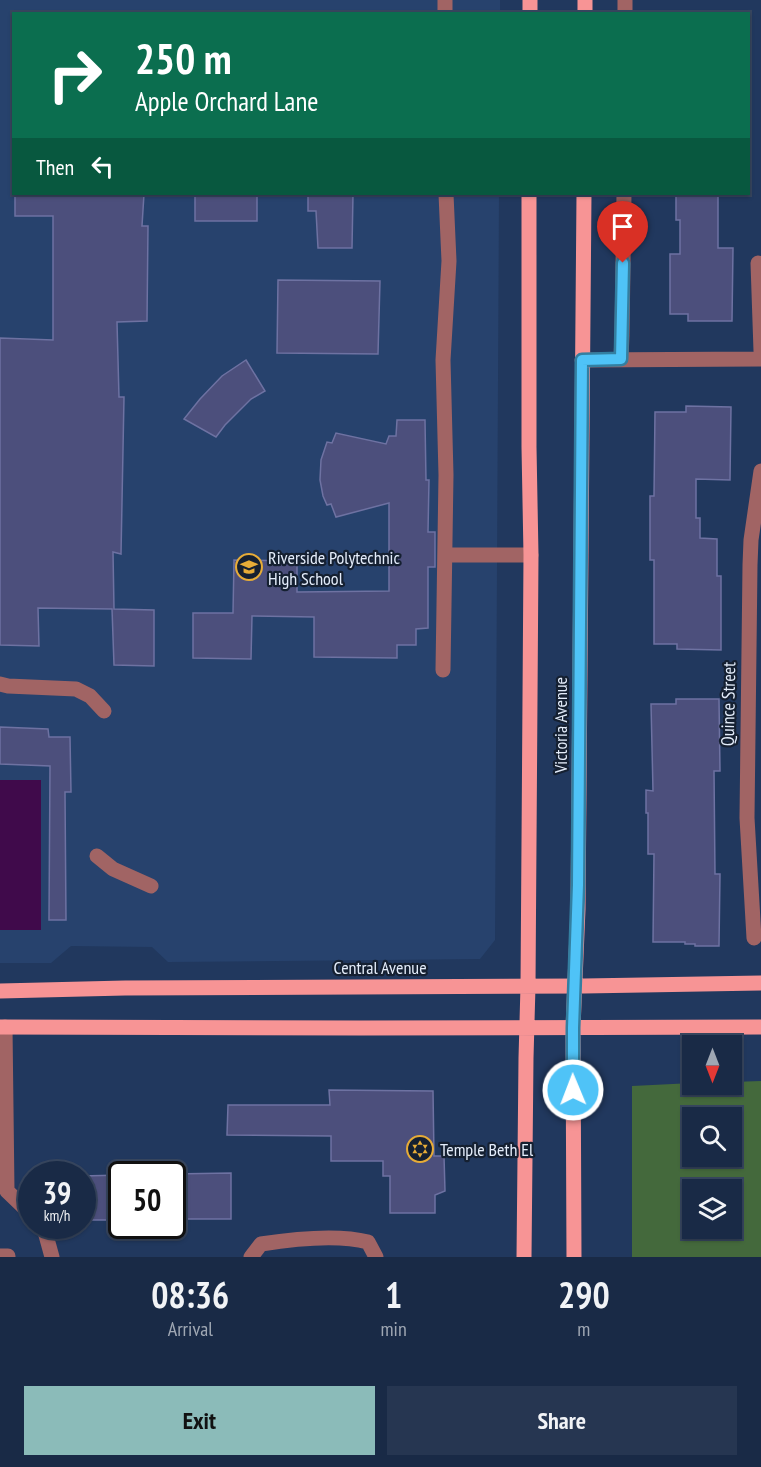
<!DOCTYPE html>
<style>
body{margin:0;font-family:"PT Sans Narrow",sans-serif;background:#263651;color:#f1f3f6;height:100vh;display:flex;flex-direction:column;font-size:22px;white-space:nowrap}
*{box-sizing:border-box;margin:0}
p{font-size:20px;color:#9fa7b3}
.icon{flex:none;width:33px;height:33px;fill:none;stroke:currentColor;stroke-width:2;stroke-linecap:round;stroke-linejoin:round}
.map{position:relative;height:1257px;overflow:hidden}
.panel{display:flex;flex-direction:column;background:#192a46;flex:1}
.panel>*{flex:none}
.guide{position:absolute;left:12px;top:12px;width:738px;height:183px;border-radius:0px;box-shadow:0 2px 4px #0004,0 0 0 2px #37465f;background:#0b6e4f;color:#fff;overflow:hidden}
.needle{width:39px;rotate:180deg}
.tools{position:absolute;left:682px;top:1035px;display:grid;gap:12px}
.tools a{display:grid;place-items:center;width:60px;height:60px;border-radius:0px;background:#192a46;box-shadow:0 2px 4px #0004,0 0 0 2px #37465f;font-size:30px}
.speed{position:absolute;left:18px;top:1161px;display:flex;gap:12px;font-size:30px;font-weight:700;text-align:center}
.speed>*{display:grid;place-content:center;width:78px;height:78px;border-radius:50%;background:#192a46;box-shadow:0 2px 4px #0004,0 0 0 2px #37465f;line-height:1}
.speed small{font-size:15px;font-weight:400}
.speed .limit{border:3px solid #111;border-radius:9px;background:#fff;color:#111}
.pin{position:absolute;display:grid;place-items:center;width:51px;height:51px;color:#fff;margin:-62px -26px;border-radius:50% 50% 50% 0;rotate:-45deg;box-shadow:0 0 6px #0007}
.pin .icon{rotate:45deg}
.me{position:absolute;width:66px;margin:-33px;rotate:359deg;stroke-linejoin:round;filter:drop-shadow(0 0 4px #0008)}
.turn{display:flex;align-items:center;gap:21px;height:126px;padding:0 24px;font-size:27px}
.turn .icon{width:78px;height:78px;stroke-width:2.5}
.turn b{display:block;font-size:42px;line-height:51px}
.then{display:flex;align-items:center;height:57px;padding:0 24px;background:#0003;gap:12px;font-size:22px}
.eta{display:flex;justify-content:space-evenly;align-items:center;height:102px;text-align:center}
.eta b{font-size:36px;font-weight:700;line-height:42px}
.cta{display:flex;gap:12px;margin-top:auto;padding:12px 24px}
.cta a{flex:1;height:69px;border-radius:0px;background:#8bbbb9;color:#111;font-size:24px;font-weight:700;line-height:69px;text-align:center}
.cta a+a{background:#263651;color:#f1f3f6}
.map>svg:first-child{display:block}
.built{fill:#27426d}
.green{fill:#44693c;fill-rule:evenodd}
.water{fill:#400a4b}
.building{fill:#4c4f7c;stroke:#6e72a2;stroke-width:1.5}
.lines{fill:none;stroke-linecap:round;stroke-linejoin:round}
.minor{stroke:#a16464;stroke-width:15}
.major{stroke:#f79495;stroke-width:15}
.route-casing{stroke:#337fa1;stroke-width:15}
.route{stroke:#4fc3f7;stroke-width:10}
.labels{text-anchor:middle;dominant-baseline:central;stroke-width:4.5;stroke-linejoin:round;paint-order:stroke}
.poi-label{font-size:18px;fill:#e4edfb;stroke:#152031;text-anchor:start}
.street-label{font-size:18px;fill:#e4edfb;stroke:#152031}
</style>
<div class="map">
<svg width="761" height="1257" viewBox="0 0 761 1257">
<rect width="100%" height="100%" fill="#21385e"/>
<!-- built -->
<path class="built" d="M 0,0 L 500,0 L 500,14 L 14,14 L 14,194 L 499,194 L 495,940 L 480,959 L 168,962 L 152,947 L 71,946 L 51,963 L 0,963 Z"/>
<!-- green -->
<path class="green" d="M 761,1081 L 761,1257 L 632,1257 L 632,1086 L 693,1083 L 693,1084 L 732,1084 L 732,1082 ZM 693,1118 L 732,1118 L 732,1156 L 693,1156 ZM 693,1190 L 732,1190 L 732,1228 L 693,1228 Z"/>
<!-- water -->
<path class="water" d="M 0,780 L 41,780 L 41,930 L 0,930 Z"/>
<!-- building -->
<path class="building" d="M 15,194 L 144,194 L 142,226 L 148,226 L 147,321 L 117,322 L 119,397 L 124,397 L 121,554 L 113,552 L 114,609 L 154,610 L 154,666 L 114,665 L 112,609 L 38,608 L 39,646 L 0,645 L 0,338 L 53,340 L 53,216 L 15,216 Z
M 195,194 L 257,194 L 257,221 L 195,221 Z
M 308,194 L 353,194 L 352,248 L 318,248 L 316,211 L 308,211 Z
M 676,194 L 718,194 L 718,248 L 733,248 L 732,321 L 688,321 L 688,314 L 670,314 L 670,254 L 680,254 L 680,220 L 676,220 Z
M 278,280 L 380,281 L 378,354 L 277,353 Z
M 246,360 L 265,391 L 251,399 L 225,425 L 216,437 L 184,419 L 200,399 L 222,376 Z
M 686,406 L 731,407 L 730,480 L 696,479 L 696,518 L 700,518 L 700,538 L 717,539 L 717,576 L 721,576 L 721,650 L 677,649 L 677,644 L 654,644 L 654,560 L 650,560 L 650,496 L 654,496 L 655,412 L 686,412 Z
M 397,420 L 425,420 L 426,480 L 429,480 L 428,532 L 435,532 L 435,567 L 428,567 L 428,628 L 416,629 L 416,645 L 397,645 L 397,658 L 314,657 L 314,617 L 252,616 L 251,659 L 193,658 L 193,613 L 233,613 L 234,560 L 297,561 L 297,592 L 389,591 L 389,503 L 336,517 L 331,504 L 327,505 L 323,496 L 320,480 L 321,460 L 327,442 L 332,443 L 336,433 L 386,444 L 389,436 L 396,436 Z
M 676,699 L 719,699 L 720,771 L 714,771 L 715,874 L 720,874 L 719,946 L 695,946 L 695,944 L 685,944 L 685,942 L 653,942 L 654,854 L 648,854 L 648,813 L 646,813 L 646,790 L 653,791 L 651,704 L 676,704 Z
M 0,727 L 48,729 L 49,737 L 70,737 L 71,792 L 65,792 L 66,920 L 49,920 L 50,766 L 0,764 Z
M 329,1090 L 433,1091 L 434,1156 L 444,1156 L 445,1191 L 435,1195 L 435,1213 L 390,1213 L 390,1176 L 383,1176 L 383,1161 L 331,1161 L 331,1136 L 227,1135 L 228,1105 L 330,1105 Z
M 231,1173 L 231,1219 L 172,1219 L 172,1174 Z
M 122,1175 L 122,1220 L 82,1220 L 82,1176 Z"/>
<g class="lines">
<!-- minor -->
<path class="minor" d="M 445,14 L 445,0
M 625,14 L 625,0
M 758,263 L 761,351
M 621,359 L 622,335 L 624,194
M 582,360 L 761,359
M 445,555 L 531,555
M 443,670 L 446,475 L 443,360 L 449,261 L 446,194
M 0,684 L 8,686 L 76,689 L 90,696 L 104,711
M 97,856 L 113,869 L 151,886
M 754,938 L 747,818 L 750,565 L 751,540 L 761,471
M 5,1027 L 7,1191 L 32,1215
M 42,1226 L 44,1228 L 52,1257
M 0,1256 L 8,1256
M 251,1257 L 261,1244 C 293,1239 337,1234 368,1242 L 376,1257"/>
<!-- major -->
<path class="major" d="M 530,14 L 530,0
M 585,14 L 585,0
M 0,991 L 125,988 L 584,986 L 761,983
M 0,1027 L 360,1028 L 761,1027
M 524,1257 L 526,1058 L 528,986 L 531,555 L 529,447 L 529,194
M 574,1257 L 573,1028 L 578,909 L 584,194"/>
</g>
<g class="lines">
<defs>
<path id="route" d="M 573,1090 L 573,1028 L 578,885 L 582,360 L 621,359 L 623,263"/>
</defs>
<!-- route casing -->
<use href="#route" class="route-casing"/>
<!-- route -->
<use href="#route" class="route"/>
</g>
<!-- icons -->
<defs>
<symbol id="school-ring" viewBox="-11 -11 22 22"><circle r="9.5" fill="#152031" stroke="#e7ac37" stroke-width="1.5"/><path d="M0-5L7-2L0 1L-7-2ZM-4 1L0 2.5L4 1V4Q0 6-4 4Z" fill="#e7ac37"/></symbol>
<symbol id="synagogue-ring" viewBox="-11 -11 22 22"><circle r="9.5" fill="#152031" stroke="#e7ac37" stroke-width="1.5"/><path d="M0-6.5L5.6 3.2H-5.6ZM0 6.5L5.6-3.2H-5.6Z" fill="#e7ac37"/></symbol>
</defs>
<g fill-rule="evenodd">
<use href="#school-ring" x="234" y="552" width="30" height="30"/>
<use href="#synagogue-ring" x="405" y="1134" width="30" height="30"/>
</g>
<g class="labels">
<!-- poi labels -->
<g class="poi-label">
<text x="268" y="557">Riverside Polytechnic<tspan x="268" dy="21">High School</tspan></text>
<text x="440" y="1149">Temple Beth El</text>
</g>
<!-- street labels -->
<g class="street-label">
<text transform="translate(728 704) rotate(-89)">Quince Street</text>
<text transform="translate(560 725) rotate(-90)">Victoria Avenue</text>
<text x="380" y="967">Central Avenue</text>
</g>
</g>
</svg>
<div class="tools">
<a><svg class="needle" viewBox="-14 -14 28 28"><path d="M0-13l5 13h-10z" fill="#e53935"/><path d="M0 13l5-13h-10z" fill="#9fa7b3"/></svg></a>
<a><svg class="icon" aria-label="search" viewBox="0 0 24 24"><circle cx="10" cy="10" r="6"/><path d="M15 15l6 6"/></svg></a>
<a><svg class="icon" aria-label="layers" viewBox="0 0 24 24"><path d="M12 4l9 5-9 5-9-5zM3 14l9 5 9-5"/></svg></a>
</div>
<div class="speed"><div>39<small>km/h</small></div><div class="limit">50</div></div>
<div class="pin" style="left:623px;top:263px;background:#d93025"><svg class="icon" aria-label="arrive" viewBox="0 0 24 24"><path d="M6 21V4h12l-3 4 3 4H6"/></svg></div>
<svg class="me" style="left:573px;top:1090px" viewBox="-20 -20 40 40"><circle r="17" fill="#4fc3f7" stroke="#fff" stroke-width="3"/><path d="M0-11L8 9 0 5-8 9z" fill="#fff"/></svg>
<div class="guide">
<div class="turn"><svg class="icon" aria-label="right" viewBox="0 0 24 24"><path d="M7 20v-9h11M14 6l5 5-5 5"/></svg><div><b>250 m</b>Apple Orchard Lane</div></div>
<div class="then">Then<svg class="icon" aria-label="left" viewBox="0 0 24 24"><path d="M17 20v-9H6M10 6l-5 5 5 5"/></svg></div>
</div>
</div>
<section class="panel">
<div class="eta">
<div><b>08:36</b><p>Arrival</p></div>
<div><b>1</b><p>min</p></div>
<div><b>290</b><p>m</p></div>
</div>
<div class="cta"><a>Exit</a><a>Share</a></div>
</section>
